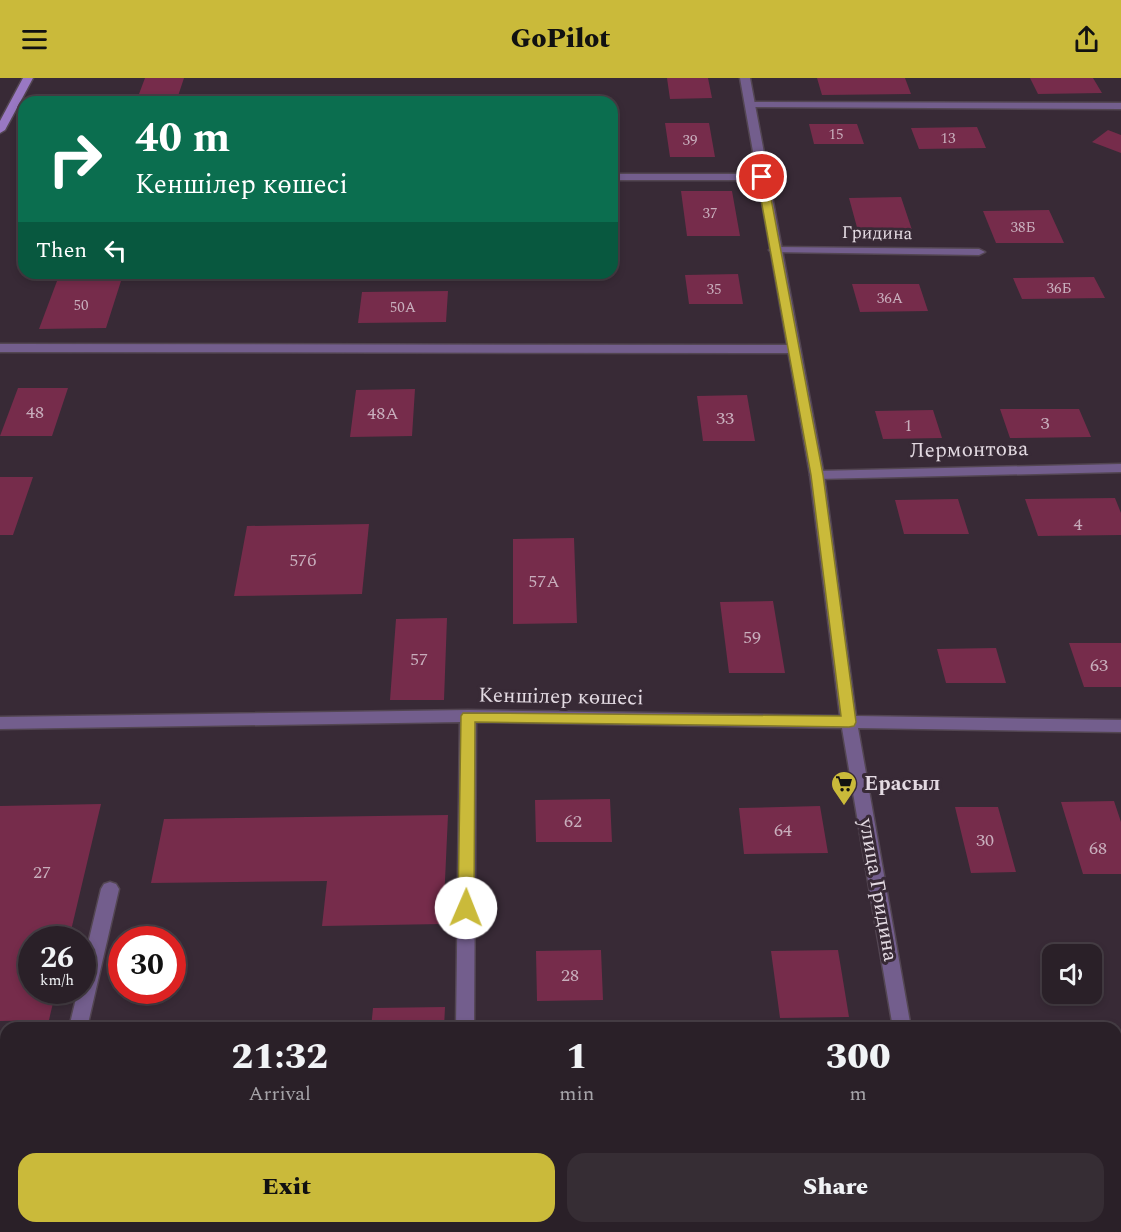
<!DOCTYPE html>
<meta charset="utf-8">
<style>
body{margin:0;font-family:Spectral,serif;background:#362d34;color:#f1f3f6;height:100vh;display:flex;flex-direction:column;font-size:22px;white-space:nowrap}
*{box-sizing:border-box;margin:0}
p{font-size:20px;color:#a5a3a8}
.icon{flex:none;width:33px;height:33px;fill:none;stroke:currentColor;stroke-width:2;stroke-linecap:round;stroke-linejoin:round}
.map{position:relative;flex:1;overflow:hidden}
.drawer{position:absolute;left:0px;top:944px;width:1122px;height:212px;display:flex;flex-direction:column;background:#2a2028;border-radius:18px 18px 0 0;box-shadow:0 3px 9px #0003,0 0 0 2px #463e45}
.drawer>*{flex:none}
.hud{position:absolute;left:18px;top:18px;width:600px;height:183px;border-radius:18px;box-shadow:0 3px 9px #0003,0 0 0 2px #463e45;background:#0b6e4f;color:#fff;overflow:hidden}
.tools{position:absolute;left:1042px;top:866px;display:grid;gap:12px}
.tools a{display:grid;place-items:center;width:60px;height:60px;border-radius:12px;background:#2a2028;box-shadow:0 3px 9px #0003,0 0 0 2px #463e45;font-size:30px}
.speed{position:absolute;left:18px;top:848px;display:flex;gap:12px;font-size:30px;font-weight:700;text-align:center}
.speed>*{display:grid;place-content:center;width:78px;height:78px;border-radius:50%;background:#2a2028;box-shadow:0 3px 9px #0003,0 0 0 2px #463e45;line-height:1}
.speed small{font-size:15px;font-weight:400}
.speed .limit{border:9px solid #d22;background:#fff;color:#111}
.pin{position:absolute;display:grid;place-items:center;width:51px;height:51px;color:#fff;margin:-26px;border:3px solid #fff;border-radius:50%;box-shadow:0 2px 6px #0007}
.me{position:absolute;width:66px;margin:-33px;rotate:1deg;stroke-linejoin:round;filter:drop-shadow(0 0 4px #0008)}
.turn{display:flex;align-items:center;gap:21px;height:126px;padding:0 18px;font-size:27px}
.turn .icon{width:78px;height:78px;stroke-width:2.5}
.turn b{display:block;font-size:42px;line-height:51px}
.then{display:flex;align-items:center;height:57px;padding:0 18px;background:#0003;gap:12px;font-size:22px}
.eta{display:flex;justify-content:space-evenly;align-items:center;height:102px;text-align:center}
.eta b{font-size:36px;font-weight:800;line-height:42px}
.action{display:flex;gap:12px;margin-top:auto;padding:12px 18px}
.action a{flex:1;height:69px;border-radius:18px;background:#caba3a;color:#111;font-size:24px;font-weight:800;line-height:69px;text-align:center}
.action a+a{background:#362d34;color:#f1f3f6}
header{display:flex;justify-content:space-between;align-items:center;height:78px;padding:0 18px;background:#caba3a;color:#111;font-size:27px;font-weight:800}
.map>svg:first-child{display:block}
.building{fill:#762c4b}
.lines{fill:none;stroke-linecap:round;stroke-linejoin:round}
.service-casing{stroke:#534652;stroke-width:3}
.minor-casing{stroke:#534652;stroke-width:3}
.secondary-casing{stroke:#534652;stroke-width:3}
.service{fill:#735e8d;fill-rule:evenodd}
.minor{fill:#735e8d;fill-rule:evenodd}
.secondary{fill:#9978c3;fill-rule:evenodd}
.route{fill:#caba3a;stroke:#837926;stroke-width:1.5}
.labels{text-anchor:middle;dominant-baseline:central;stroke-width:6;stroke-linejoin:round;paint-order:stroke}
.far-number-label{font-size:15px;fill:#c8aebc}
.far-street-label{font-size:18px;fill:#e3dae2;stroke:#382a36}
.number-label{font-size:18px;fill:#c8aebc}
.street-label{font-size:21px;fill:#e3dae2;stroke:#382a36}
.poi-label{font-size:21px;font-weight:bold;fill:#e3dae2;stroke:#382a36;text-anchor:start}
</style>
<header><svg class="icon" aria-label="menu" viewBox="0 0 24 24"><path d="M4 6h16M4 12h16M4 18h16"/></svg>GoPilot<svg class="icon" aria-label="share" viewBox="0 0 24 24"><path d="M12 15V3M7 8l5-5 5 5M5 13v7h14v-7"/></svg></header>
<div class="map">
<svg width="1121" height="1154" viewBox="0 0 1121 1154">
<rect width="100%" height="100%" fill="#382a36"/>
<!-- building -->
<path class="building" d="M 145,0 L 184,0 L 176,24 L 136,24 Z
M 667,0 L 708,0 L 712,20 L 670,21 Z
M 817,0 L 905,0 L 911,16 L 822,17 Z
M 1030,0 L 1093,0 L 1102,15 L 1038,16 Z
M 665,45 L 709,45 L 715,79 L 670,79 Z
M 809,46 L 857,46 L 864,66 L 814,66 Z
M 977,49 L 986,70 L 919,71 L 911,50 Z
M 1108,52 L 1121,57 L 1121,75 L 1092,64 Z
M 681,113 L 732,113 L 740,158 L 687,158 Z
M 901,119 L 912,152 L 858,153 L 849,120 Z
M 1049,132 L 1064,165 L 996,165 L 983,133 Z
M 738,196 L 743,226 L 689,226 L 685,197 Z
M 1094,199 L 1105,220 L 1022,221 L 1013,200 Z
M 57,203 L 121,203 L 106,250 L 39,251 Z
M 852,206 L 919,206 L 928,233 L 860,234 Z
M 448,213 L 446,244 L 358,245 L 362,214 Z
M 18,310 L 68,310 L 52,358 L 0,358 Z
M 415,311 L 412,358 L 350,359 L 356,312 Z
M 747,317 L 755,363 L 703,363 L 697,318 Z
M 1000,331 L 1079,331 L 1091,359 L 1010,360 Z
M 933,332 L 942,360 L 883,361 L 875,333 Z
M 0,399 L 33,399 L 13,457 L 0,457 Z
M 1115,420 L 1121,435 L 1121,457 L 1038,458 L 1025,421 Z
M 958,421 L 969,456 L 904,456 L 895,422 Z
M 369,446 L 362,516 L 234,518 L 247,448 Z
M 574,460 L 577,545 L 513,546 L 513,461 Z
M 773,523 L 785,595 L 729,595 L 720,524 Z
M 447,540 L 444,622 L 390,622 L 396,541 Z
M 1069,565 L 1121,565 L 1121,609 L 1084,609 Z
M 996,570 L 1006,605 L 946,605 L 937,571 Z
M 610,721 L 612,764 L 536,764 L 535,722 Z
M 1114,723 L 1121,744 L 1121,796 L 1083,796 L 1061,724 Z
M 101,726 L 69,861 L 32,861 L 32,912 L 56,912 L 49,942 L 0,943 L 0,728 Z
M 820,728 L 828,775 L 744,776 L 739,730 Z
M 955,729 L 998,729 L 1016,794 L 971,795 Z
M 448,737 L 443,846 L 322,848 L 327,803 L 151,805 L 164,741 Z
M 601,872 L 603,922 L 537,923 L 536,873 Z
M 838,872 L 849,939 L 780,940 L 771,873 Z
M 445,929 L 444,950 L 371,950 L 373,930 Z
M 87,1149 L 185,1149 L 185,1154 L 86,1154 Z
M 312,1149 L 385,1149 L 384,1154 L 312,1154 Z
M 534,1149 L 644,1149 L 644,1154 L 534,1154 Z
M 781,1149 L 877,1149 L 878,1154 L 781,1154 Z"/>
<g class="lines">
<defs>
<path id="service" d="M 749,24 L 1121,25 L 1121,31 L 746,29 L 746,25 Z
M 612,96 L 762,96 L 767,99 L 762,102 L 612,102 Z
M 775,169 L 979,171 L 985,174 L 979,177 L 771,174 L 769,172 Z
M 0,266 L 794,267 L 800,271 L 794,275 L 0,274 Z
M 1121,386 L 1121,394 L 817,401 L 810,397 L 817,393 Z"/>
<path id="minor" d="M 740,0 L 750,0 L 824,397 L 856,638 L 1121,642 L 1121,654 L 858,650 L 911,950 L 893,950 L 842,650 L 476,644 L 474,950 L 456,950 L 460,644 L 0,651 L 0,639 L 468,632 L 840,638 L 810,397 Z
M 110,804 L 116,806 L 119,811 L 87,950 L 69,950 L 78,912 L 82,912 L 82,891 L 101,811 L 104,806 Z
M 21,1149 L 41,1149 L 40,1154 L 20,1154 Z
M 453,1149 L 473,1149 L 473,1154 L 453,1154 Z
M 926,1149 L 946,1149 L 947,1154 L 927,1154 Z"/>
<path id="secondary" d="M 23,0 L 33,0 L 5,52 L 0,55 L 0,43 Z"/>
</defs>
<!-- service casing -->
<use href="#service" class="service-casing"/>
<!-- minor casing -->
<use href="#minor" class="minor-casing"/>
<!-- secondary casing -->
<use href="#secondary" class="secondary-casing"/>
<!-- service -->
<use href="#service" class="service"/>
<!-- minor -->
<use href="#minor" class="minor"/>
<!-- secondary -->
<use href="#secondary" class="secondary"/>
</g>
<!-- route -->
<path class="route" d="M 762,96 L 767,99 L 823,397 L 856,644 L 854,648 L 849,649 L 475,644 L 474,830 L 471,835 L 466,837 L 460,835 L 458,830 L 461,638 L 463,635 L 841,638 L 811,397 L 757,99 Z"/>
<!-- icons -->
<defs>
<symbol id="supermarket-pin" viewBox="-11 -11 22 30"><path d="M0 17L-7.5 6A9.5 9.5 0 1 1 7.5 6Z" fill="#caba3a" stroke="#382a36"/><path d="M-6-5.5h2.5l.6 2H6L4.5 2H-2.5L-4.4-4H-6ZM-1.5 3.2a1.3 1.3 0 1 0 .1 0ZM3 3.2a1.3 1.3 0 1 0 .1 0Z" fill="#111"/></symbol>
</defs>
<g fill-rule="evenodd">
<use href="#supermarket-pin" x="829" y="691" width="30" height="40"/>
</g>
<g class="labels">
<!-- far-number labels -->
<g class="far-number-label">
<text x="836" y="56">15</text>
<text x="948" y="60">13</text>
<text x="690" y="62">39</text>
<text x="710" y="135">37</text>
<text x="1023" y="149">38Б</text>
<text x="1059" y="210">36Б</text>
<text x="714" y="211">35</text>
<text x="890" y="220">36А</text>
<text x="81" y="227">50</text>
<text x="403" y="229">50А</text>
</g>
<!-- far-street labels -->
<g class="far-street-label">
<text transform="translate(877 155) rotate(1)">Гридина</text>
</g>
<!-- number labels -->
<g class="number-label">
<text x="35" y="334">48</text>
<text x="383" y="335">48А</text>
<text x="725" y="340">33</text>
<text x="1045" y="345">3</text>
<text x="908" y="347">1</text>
<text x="1078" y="446">4</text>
<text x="303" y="482">57б</text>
<text x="544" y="503">57А</text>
<text x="752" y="559">59</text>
<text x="419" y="581">57</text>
<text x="1099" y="587">63</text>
<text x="573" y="743">62</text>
<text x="783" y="752">64</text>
<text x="985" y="762">30</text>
<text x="1098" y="770">68</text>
<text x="42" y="794">27</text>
<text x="570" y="897">28</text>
</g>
<!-- street labels -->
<g class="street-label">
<text transform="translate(969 372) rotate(-1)">Лермонтова</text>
<text transform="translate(561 619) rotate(1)">Кеншілер көшесі</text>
<text transform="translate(878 812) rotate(80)">улица Гридина</text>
</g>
<!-- poi labels -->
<g class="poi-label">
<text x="864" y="706">Ерасыл</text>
</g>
</g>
</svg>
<div class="tools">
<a><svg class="icon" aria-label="sound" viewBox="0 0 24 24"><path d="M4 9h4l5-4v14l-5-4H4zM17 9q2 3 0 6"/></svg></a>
</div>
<div class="speed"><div>26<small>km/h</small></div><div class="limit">30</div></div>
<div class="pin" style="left:762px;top:99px;background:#d93025"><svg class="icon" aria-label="arrive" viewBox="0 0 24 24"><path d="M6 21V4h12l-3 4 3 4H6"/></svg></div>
<svg class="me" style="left:466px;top:830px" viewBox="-20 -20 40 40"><circle r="19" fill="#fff"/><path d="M0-13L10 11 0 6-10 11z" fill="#caba3a"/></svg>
<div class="hud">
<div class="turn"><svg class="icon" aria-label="right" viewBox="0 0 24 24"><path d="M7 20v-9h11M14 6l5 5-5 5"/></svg><div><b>40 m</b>Кеншілер көшесі</div></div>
<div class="then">Then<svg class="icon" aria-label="left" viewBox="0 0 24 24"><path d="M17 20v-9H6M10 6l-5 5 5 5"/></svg></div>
</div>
<section class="drawer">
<div class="eta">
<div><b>21:32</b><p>Arrival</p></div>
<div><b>1</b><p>min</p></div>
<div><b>300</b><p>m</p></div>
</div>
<div class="action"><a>Exit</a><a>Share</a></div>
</section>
</div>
